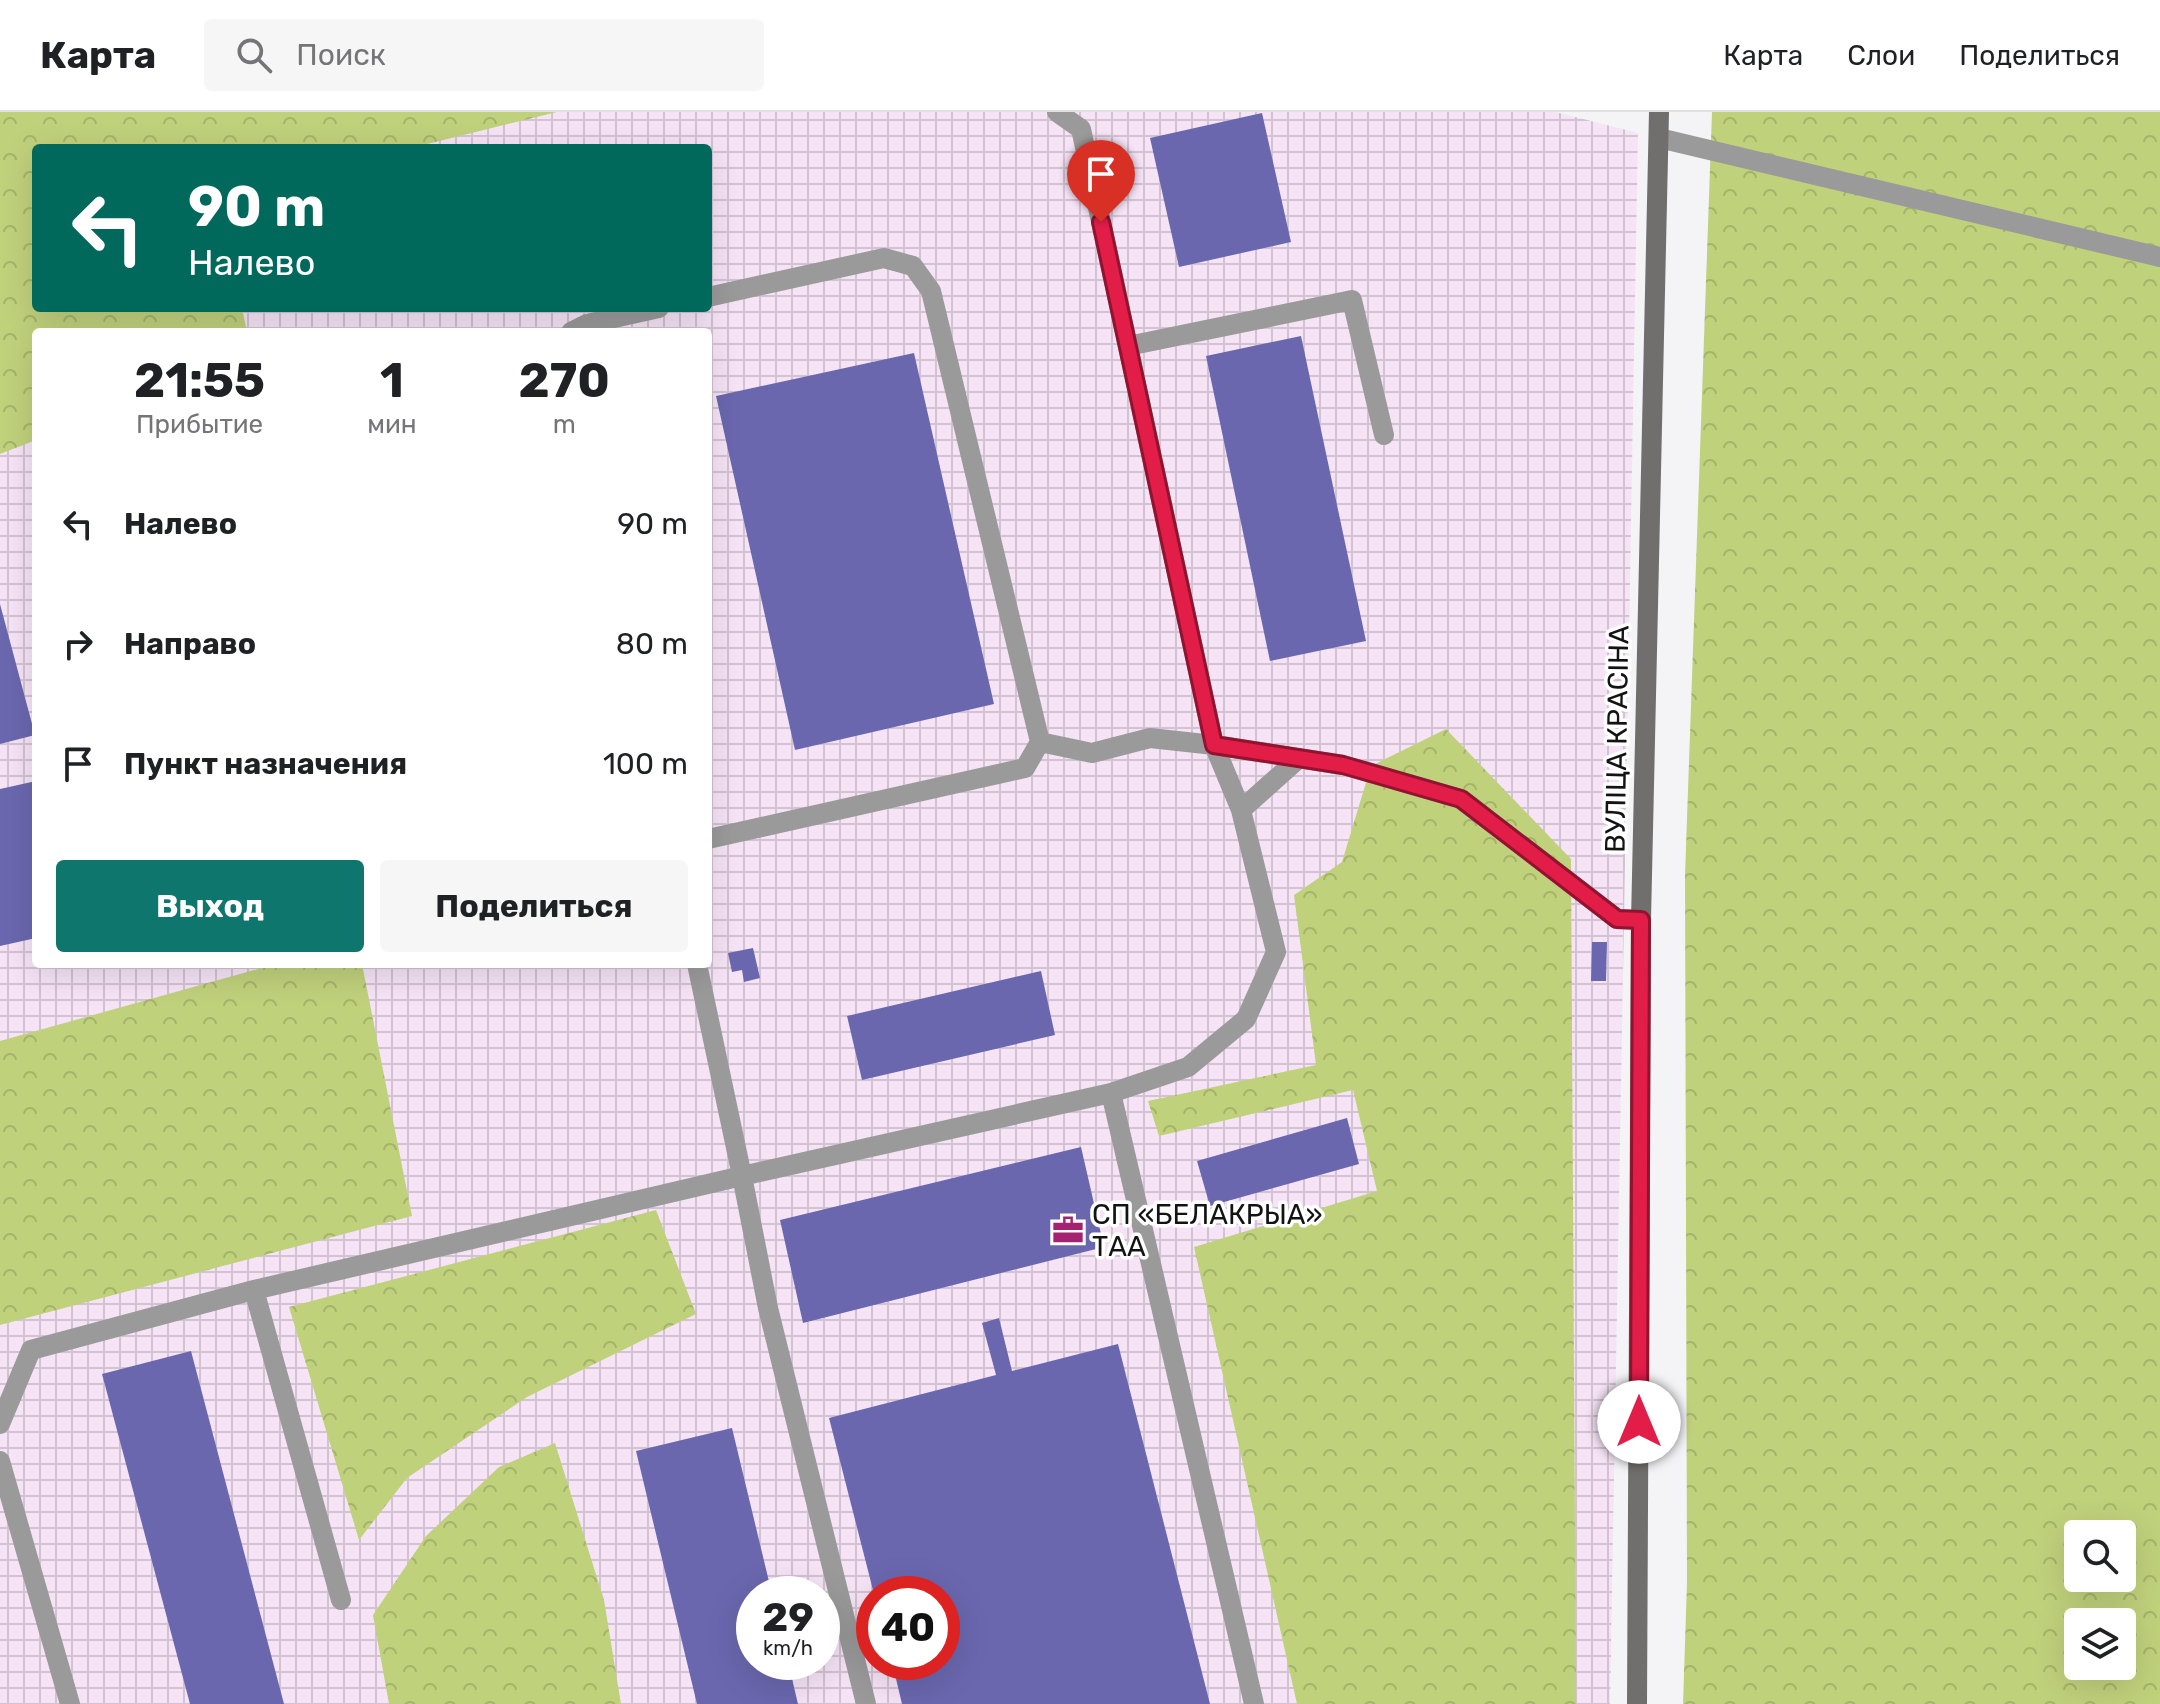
<!DOCTYPE html>
<html lang="ru">
<meta charset="utf-8">
<style>
body{margin:0;font-family:Rubik,sans-serif;background:#f6f6f6;color:#202124;height:100vh;display:flex;flex-direction:column;font-size:30px;white-space:nowrap}
*{box-sizing:border-box;margin:0}
p{font-size:26px;color:#757577}
.icon{flex:none;width:44px;height:44px;fill:none;stroke:currentColor;stroke-width:2;stroke-linecap:round;stroke-linejoin:round}
.map{position:relative;flex:1;overflow:hidden}
.panel{position:absolute;left:32px;top:216px;width:680px;height:640px;display:flex;flex-direction:column;background:#fff;border-radius:8px;box-shadow:0 8px 32px #0002}
.panel>*{flex:none}
.top-card{position:absolute;left:32px;top:32px;width:680px;height:168px;border-radius:8px;box-shadow:0 8px 32px #0002;background:#00695c;color:#fff;overflow:hidden}
.buttons{position:absolute;left:2064px;top:1408px;display:grid;gap:16px}
.buttons a{display:grid;place-items:center;width:72px;height:72px;border-radius:8px;background:#fff;box-shadow:0 8px 32px #0002;font-size:40px}
.speed{position:absolute;left:736px;top:1464px;display:flex;gap:16px;font-size:40px;font-weight:700;text-align:center}
.speed>*{display:grid;place-content:center;width:104px;height:104px;border-radius:50%;background:#fff;box-shadow:0 8px 32px #0002;line-height:1}
.speed small{font-size:20px;font-weight:400}
.speed .limit{border:12px solid #d22;background:#fff;color:#111}
.pin{position:absolute;display:grid;place-items:center;width:68px;height:68px;color:#fff;margin:-82px -34px;border-radius:50% 50% 50% 0;rotate:-45deg;box-shadow:0 0 8px #0007}
.pin .icon{rotate:45deg}
.me{position:absolute;width:88px;margin:-44px;rotate:0deg;stroke-linejoin:round;filter:drop-shadow(0 0 6px #0008)}
.turn{display:flex;align-items:center;gap:28px;height:168px;padding:0 24px;font-size:36px}
.turn .icon{width:104px;height:104px;stroke-width:2.5}
.turn b{display:block;font-size:56px;line-height:68px}
.eta{display:flex;justify-content:space-evenly;align-items:center;height:136px;text-align:center}
.eta b{font-size:48px;font-weight:700;line-height:56px}
.action{display:flex;gap:16px;margin-top:auto;padding:16px 24px}
.action a{flex:1;height:92px;border-radius:8px;background:#0f766e;color:#fff;font-size:32px;font-weight:700;line-height:92px;text-align:center}
.action a+a{background:#f6f6f6;color:#202124}
ul{padding:0;list-style:none}
li{display:flex;align-items:center;gap:24px;height:120px;padding:0 24px}
li div{flex:1}
li b{display:block;font-size:30px}
li em{font-style:normal}
header{display:flex;align-items:center;gap:48px;box-sizing:border-box;height:112px;padding:0 40px;background:#fff;border-bottom:2px solid #e0e0e0}
header strong{font-size:38px}
nav{display:flex;gap:44px;margin-inline-start:auto;font-size:28px}
.search{width:560px;height:72px;background:#f6f6f6;display:flex;align-items:center;gap:20px;box-sizing:border-box;padding:0 28px;border-radius:8px;color:#757577;font-size:30px}
.map>svg:first-child{display:block}
.industrial{fill:url(#industrial-grid);fill-rule:evenodd}
.forest{fill:url(#forest-crowns);fill-rule:evenodd}
.building{fill:#6a67af}
.lines{fill:none;stroke-linecap:round;stroke-linejoin:round}
.lane{stroke:#9b9a9a;stroke-width:20}
.street{stroke:#9b9a9a;stroke-width:20}
.secondary{stroke:#706f6e;stroke-width:20}
.route-casing{stroke:#92132f;stroke-width:20}
.route{stroke:#e11d48;stroke-width:14}
.labels{text-anchor:middle;dominant-baseline:central;stroke-width:7;stroke-linejoin:round;paint-order:stroke}
.street-label{font-size:28px;fill:#131314;stroke:#fff}
.poi-label{font-size:28px;fill:#131314;stroke:#fff;text-anchor:start}
</style>
<header>
<strong>Карта</strong>
<div class="search"><svg class="icon" aria-label="search" viewBox="0 0 24 24"><circle cx="10" cy="10" r="6"/><path d="M15 15l6 6"/></svg>Поиск</div>
<nav><a>Карта</a><a>Слои</a><a>Поделиться</a></nav>
</header>
<div class="map">
<svg width="2160" height="1592" viewBox="0 0 2160 1592">
<defs>
<pattern id="industrial-grid" width="8" height="8" patternUnits="userSpaceOnUse" patternTransform="scale(2)"><rect width="8" height="8" fill="#f6e4f6"/><path d="M0 4h8M4 0v8" fill="none" stroke="#d2c3d2"/></pattern>
<pattern id="forest-crowns" width="20" height="18" patternUnits="userSpaceOnUse" patternTransform="scale(2)"><rect width="20" height="18" fill="#c0d17c"/><path d="M2 6a3 3 0 1 1 6 0M12 15a3 3 0 1 1 6 0" fill="none" stroke="#a4b36a"/></pattern>
</defs>
<rect width="100%" height="100%" fill="#f4f4f7"/>
<!-- industrial -->
<path class="industrial" d="M 0,0 L 1556,0 L 1638,21 L 1610,1592 L 0,1592 ZM 36,36 L 708,36 L 708,196 L 36,196 ZM 36,220 L 708,220 L 708,852 L 36,852 ZM 754,1482 L 822,1482 L 822,1550 L 754,1550 ZM 874,1482 L 942,1482 L 942,1550 L 874,1550 Z"/>
<!-- forest -->
<path class="forest" d="M 0,0 L 557,0 L 411,36 L 36,36 L 36,196 L 242,196 L 247,220 L 36,220 L 36,328 L 0,342 Z
M 1712,0 L 2160,0 L 2160,1592 L 1683,1592 L 1687,1470 L 1685,763 ZM 2078,1422 L 2122,1422 L 2122,1466 L 2078,1466 ZM 2078,1510 L 2122,1510 L 2122,1554 L 2078,1554 Z
M 1446,617 L 1571,747 L 1576,1592 L 1297,1592 L 1194,1135 L 1377,1079 L 1353,978 L 1159,1024 L 1148,989 L 1316,953 L 1294,783 L 1342,750 L 1371,654 Z
M 276,852 L 362,852 L 412,1104 L 0,1213 L 0,929 Z
M 656,1098 L 696,1202 L 527,1285 L 407,1366 L 359,1428 L 289,1195 Z
M 555,1331 L 604,1488 L 621,1592 L 389,1592 L 373,1503 L 426,1424 L 499,1355 Z"/>
<!-- building -->
<path class="building" d="M 1262,1 L 1291,130 L 1179,155 L 1150,26 Z
M 1301,224 L 1366,529 L 1270,549 L 1206,244 Z
M 914,241 L 994,592 L 795,638 L 716,284 Z
M 0,492 L 35,623 L 0,632 Z
M 36,669 L 36,826 L 0,834 L 0,677 Z
M 1592,830 L 1607,830 L 1606,869 L 1591,869 Z
M 753,836 L 760,866 L 744,870 L 742,858 L 732,860 L 728,841 Z
M 1041,859 L 1055,923 L 862,968 L 847,904 Z
M 1347,1006 L 1359,1052 L 1210,1094 L 1197,1049 Z
M 1081,1035 L 1104,1135 L 803,1211 L 780,1108 Z
M 999,1206 L 1012,1259 L 1118,1232 L 1210,1592 L 902,1592 L 892,1550 L 942,1550 L 942,1482 L 874,1482 L 829,1306 L 996,1263 L 982,1211 Z
M 191,1239 L 284,1592 L 190,1592 L 102,1262 Z
M 732,1316 L 772,1482 L 754,1482 L 754,1550 L 788,1550 L 798,1592 L 697,1592 L 636,1339 Z"/>
<g class="lines">
<!-- lane -->
<path class="lane" d="M 1057,0 L 1081,17 L 1214,633 L 1241,698 L 1276,840 L 1246,907 L 1188,955 L 1111,981
M 708,185 L 884,146 L 913,154 L 931,179 L 1040,630 L 1025,656 L 708,727
M 571,220 L 587,212 L 659,196
M 1128,234 L 1352,188 L 1384,323
M 1040,630 L 1092,641 L 1150,626 L 1214,633 L 1343,653 L 1461,687 L 1617,807 L 1641,808
M 1241,698 L 1298,647
M 697,852 L 742,1064 L 1111,981 L 1254,1592
M 254,1178 L 341,1488
M 0,1312 L 31,1238 L 254,1178 L 742,1064 L 768,1196 L 866,1592
M 0,1349 L 70,1592"/>
<!-- street -->
<path class="street" d="M 1659,26 L 2160,145"/>
<!-- secondary -->
<path class="secondary" d="M 1637,1592 L 1641,808 L 1659,0"/>
</g>
<g class="lines">
<defs>
<path id="route" d="M 1101,110 L 1214,633 L 1343,653 L 1461,687 L 1617,807 L 1641,808 L 1639,1310"/>
</defs>
<!-- route casing -->
<use href="#route" class="route-casing"/>
<!-- route -->
<use href="#route" class="route"/>
</g>
<!-- icons -->
<defs>
<symbol id="office-bare" viewBox="-9 -9 18 18"><path d="M-6-3h4V-5.5h4V-3h4V5H-6ZM-1-4.5V-3h2v-1.5ZM-6 0V1H6V0Z" fill="#a42271" stroke="#fff" stroke-width="2.5" paint-order="stroke"/></symbol>
</defs>
<g fill-rule="evenodd">
<use href="#office-bare" x="1046" y="1096" width="44" height="44"/>
</g>
<g class="labels">
<!-- street labels -->
<g class="street-label">
<text transform="translate(1617 627) rotate(-89)">ВУЛІЦА КРАСІНА</text>
</g>
<!-- poi labels -->
<g class="poi-label">
<text x="1092" y="1102">СП «БЕЛАКРЫА»<tspan x="1092" dy="32">ТАА</tspan></text>
</g>
</g>
</svg>
<div class="buttons">
<a><svg class="icon" aria-label="search" viewBox="0 0 24 24"><circle cx="10" cy="10" r="6"/><path d="M15 15l6 6"/></svg></a>
<a><svg class="icon" aria-label="layers" viewBox="0 0 24 24"><path d="M12 4l9 5-9 5-9-5zM3 14l9 5 9-5"/></svg></a>
</div>
<div class="speed"><div>29<small>km/h</small></div><div class="limit">40</div></div>
<div class="pin" style="left:1101px;top:110px;background:#d93025"><svg class="icon" aria-label="arrive" viewBox="0 0 24 24"><path d="M6 21V4h12l-3 4 3 4H6"/></svg></div>
<svg class="me" style="left:1639px;top:1310px" viewBox="-20 -20 40 40"><circle r="19" fill="#fff"/><path d="M0-13L10 11 0 6-10 11z" fill="#e11d48"/></svg>
<div class="top-card">
<div class="turn"><svg class="icon" aria-label="left" viewBox="0 0 24 24"><path d="M17 20v-9H6M10 6l-5 5 5 5"/></svg><div><b>90 m</b>Налево</div></div>
</div>
<section class="panel">
<div class="eta">
<div><b>21:55</b><p>Прибытие</p></div>
<div><b>1</b><p>мин</p></div>
<div><b>270</b><p>m</p></div>
</div>
<ul>
<li><svg class="icon" aria-label="left" viewBox="0 0 24 24"><path d="M17 20v-9H6M10 6l-5 5 5 5"/></svg><div><b>Налево</b></div><em>90 m</em></li>
<li><svg class="icon" aria-label="right" viewBox="0 0 24 24"><path d="M7 20v-9h11M14 6l5 5-5 5"/></svg><div><b>Направо</b></div><em>80 m</em></li>
<li><svg class="icon" aria-label="arrive" viewBox="0 0 24 24"><path d="M6 21V4h12l-3 4 3 4H6"/></svg><div><b>Пункт назначения</b></div><em>100 m</em></li>
</ul>
<div class="action"><a>Выход</a><a>Поделиться</a></div>
</section>
</div>
